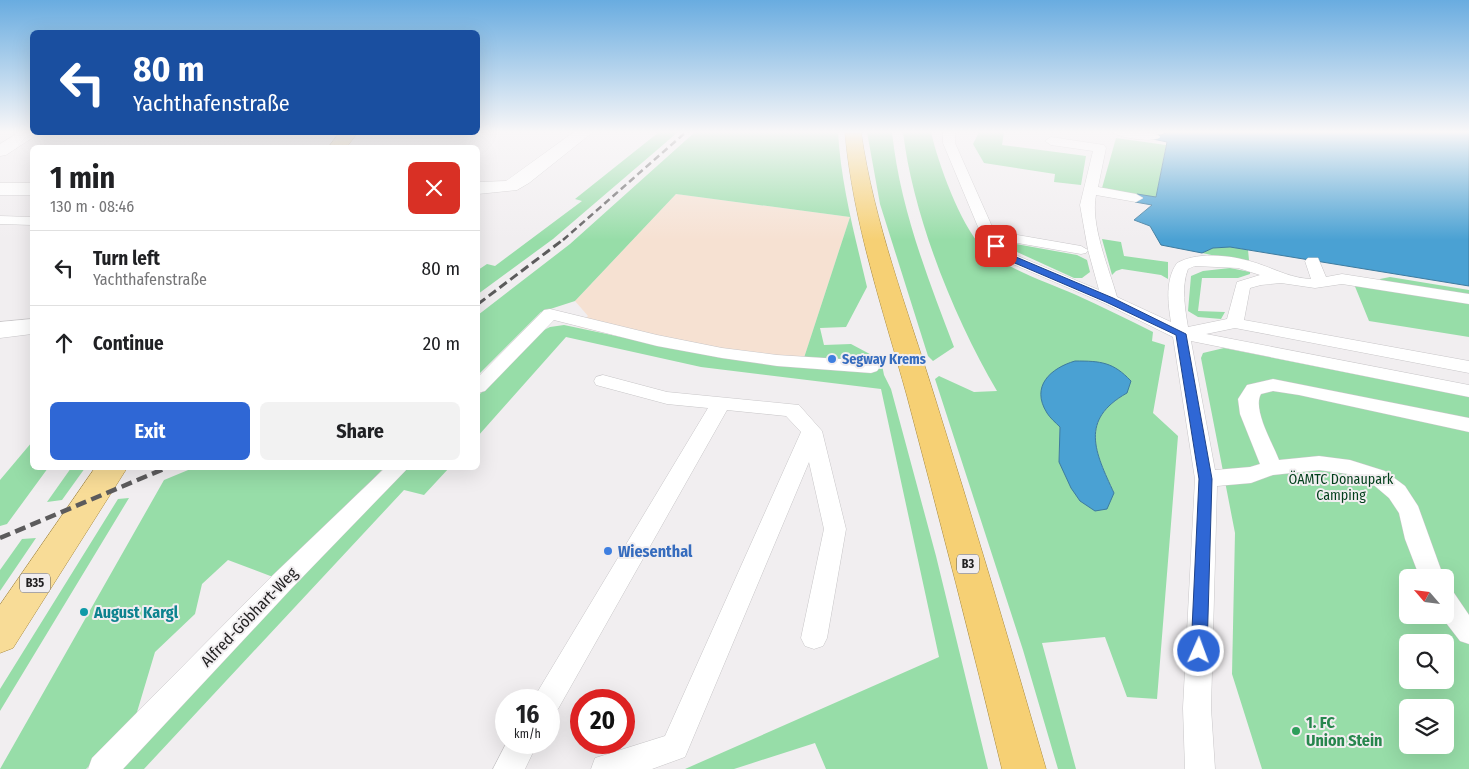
<!DOCTYPE html>
<meta charset="utf-8">
<style>
body{margin:0;font-family:"Fira Sans Condensed",sans-serif;background:#f2f2f2;color:#202124;height:100vh;display:flex;flex-direction:column;font-size:19px;white-space:nowrap}
*{box-sizing:border-box;margin:0}
p{font-size:16px;color:#757577}
.icon{flex:none;width:28px;height:28px;fill:none;stroke:currentColor;stroke-width:2;stroke-linecap:round;stroke-linejoin:round}
.map{position:relative;flex:1;overflow:hidden}
.sheet{position:absolute;left:30px;top:145px;width:450px;height:325px;display:flex;flex-direction:column;background:#fff;border-radius:8px;box-shadow:0 5px 20px #0002}
.sheet>*{flex:none}
.hud{position:absolute;left:30px;top:30px;width:450px;height:105px;border-radius:8px;box-shadow:0 5px 20px #0002;background:#1a4fa0;color:#fff;overflow:hidden}
.needle{width:32px;rotate:298deg}
.buttons{position:absolute;left:1399px;top:569px;display:grid;gap:10px}
.buttons a{display:grid;place-items:center;width:55px;height:55px;border-radius:8px;background:#fff;box-shadow:0 5px 20px #0002;font-size:25px}
.speed{position:absolute;left:495px;top:689px;display:flex;gap:10px;font-size:25px;font-weight:700;text-align:center}
.speed>*{display:grid;place-content:center;width:65px;height:65px;border-radius:50%;background:#fff;box-shadow:0 5px 20px #0002;line-height:1}
.speed small{font-size:12px;font-weight:400}
.speed .limit{border:8px solid #d22;background:#fff;color:#111}
.pin{position:absolute;display:grid;place-items:center;width:42px;height:42px;color:#fff;margin:-21px;border-radius:10px;box-shadow:0 2px 8px #0006}
.me{position:absolute;width:55px;margin:-28px;rotate:2deg;stroke-linejoin:round;filter:drop-shadow(0 0 4px #0008)}
.turn{display:flex;align-items:center;gap:18px;height:105px;padding:0 20px;font-size:22px}
.turn .icon{width:65px;height:65px;stroke-width:2.5}
.turn b{display:block;font-size:35px;line-height:42px}
.round{display:grid;place-items:center;flex:none;width:52px;height:52px;border-radius:8px;background:#f2f2f2}
.head{display:flex;align-items:center;justify-content:space-between;height:85px;padding:0 20px}
h1{font-size:30px;font-weight:700;line-height:38px}
.button{display:flex;gap:10px;margin-top:auto;padding:10px 20px}
.button a{flex:1;height:58px;border-radius:8px;background:#2f67d5;color:#fff;font-size:20px;font-weight:700;line-height:58px;text-align:center}
.button a+a{background:#f2f2f2;color:#202124}
ul{padding:0;list-style:none}
li{display:flex;align-items:center;gap:15px;height:75px;padding:0 20px;border-top:1px solid #e0e0e0}
li div{flex:1}
li b{display:block;font-size:19px}
li em{font-style:normal}
.map>svg:first-child{display:block}
.commercial{fill:#f6e1d2}
.green{fill:#97dda8;fill-rule:evenodd}
.water{fill:#4aa1d3;stroke:#3e7b9e}
.lines{fill:none;stroke-linecap:round;stroke-linejoin:round}
.service-casing{stroke:#c8c6c8;stroke-width:1}
.minor-casing{stroke:#c8c6c8;stroke-width:1}
.primary-casing{stroke:#aa8c41;stroke-width:1}
.trunk-casing{stroke:#aa8c41;stroke-width:1}
.service{fill:#fff;fill-rule:evenodd}
.minor{fill:#fff;fill-rule:evenodd}
.primary{fill:#f8dc97;fill-rule:evenodd}
.trunk{fill:#f6d074;fill-rule:evenodd}
.rail-far2{stroke:#5c5b5c;stroke-width:2.5;stroke-dasharray:7 4;stroke-linecap:butt}
.rail-far1{stroke:#5c5b5c;stroke-width:3;stroke-dasharray:9 4.5;stroke-linecap:butt}
.rail{stroke:#5c5b5c;stroke-width:4.5;stroke-dasharray:11 5.5;stroke-linecap:butt}
.route{fill:#2f67d5;stroke:#1f438a}
.shop-dot{fill:#3f7fe0;stroke:#f1eef0;stroke-width:2}
.culture-dot{fill:#0f9aa8;stroke:#f1eef0;stroke-width:2}
.leisure-dot{fill:#2e9e5b;stroke:#f1eef0;stroke-width:2}
.labels{text-anchor:middle;dominant-baseline:central;stroke-width:4;stroke-linejoin:round;paint-order:stroke}
.shield{fill:#f1eef0;stroke:#605e60;stroke-width:1}
.shield-label{font-size:12px;font-weight:bold;fill:#222122}
.shop-label{font-size:14px;font-weight:bold;fill:#366cbe;stroke:#f1eef0;text-anchor:start}
.park-label{font-size:14px;fill:#003e1a;stroke:#f1eef0}
.near-shop-label{font-size:16px;font-weight:bold;fill:#366cbe;stroke:#f1eef0;text-anchor:start}
.near-culture-label{font-size:16px;font-weight:bold;fill:#0d838f;stroke:#f1eef0;text-anchor:start}
.near-street-label{font-size:16px;fill:#222122;stroke:#f1eef0}
.near-leisure-label{font-size:16px;font-weight:bold;fill:#27864d;stroke:#f1eef0;text-anchor:start}
</style>
<div class="map">
<svg width="1469" height="769" viewBox="0 0 1469 769">
<rect width="100%" height="100%" fill="#f1eef0"/>
<!-- commercial -->
<path class="commercial" d="M 676,194 L 850,217 L 801,367 L 721,358 L 578,327 L 588,316 L 575,301 Z"/>
<!-- green -->
<path class="green" d="M 659,132 L 678,132 L 553,239 L 478,294 L 478,270 L 487,264 L 495,266 L 582,201 L 575,199 Z
M 695,132 L 838,132 C 841,185 855,236 867,287 L 846,327 L 820,328 L 824,345 L 851,344 L 881,360 L 884,375 L 891,389 L 936,556 L 988,769 L 826,769 L 815,743 L 734,769 L 685,769 L 939,657 L 881,389 L 701,367 L 566,337 L 478,436 L 478,396 L 542,331 L 550,327 L 564,325 L 721,358 L 801,367 L 850,217 L 676,194 L 575,301 L 541,312 L 478,375 L 478,315 L 570,244 Z
M 867,132 L 892,132 C 900,208 927,276 954,347 L 933,361 L 928,356 L 880,204 Z
M 903,132 L 931,132 C 938,163 960,224 982,247 C 1004,268 1046,282 1074,294 C 1101,306 1127,319 1153,332 L 1152,341 L 1165,345 L 1153,413 L 1178,436 L 1157,699 L 1127,697 L 1105,637 L 1042,643 L 1076,769 L 1058,769 L 1023,650 L 935,379 L 939,376 L 974,392 L 997,391 C 954,318 913,216 903,132 ZM 1127,393 C 1079,420 1095,452 1114,493 L 1059,462 L 1060,427 Z
M 979,132 L 1004,132 L 1002,145 L 1086,156 L 1081,185 L 1054,182 L 1055,174 L 984,163 L 973,144 Z
M 1116,138 L 1166,145 L 1156,198 L 1102,188 Z
M 1102,239 L 1121,242 L 1124,256 L 1168,262 L 1168,279 L 1161,275 L 1122,269 L 1116,271 L 1112,275 Z
M 1011,243 L 1077,255 L 1087,260 L 1090,272 L 1082,278 L 1074,278 L 1017,252 L 1009,245 Z
M 1230,247 L 1248,250 L 1249,260 L 1240,261 L 1202,253 L 1213,248 Z
M 1230,268 L 1250,272 L 1250,274 L 1238,278 L 1202,278 L 1198,311 L 1225,312 L 1221,319 L 1198,317 L 1188,311 L 1191,276 L 1203,271 Z
M 1390,277 L 1469,290 L 1469,296 L 1381,282 L 1380,279 Z
M 1354,284 L 1469,303 L 1469,337 L 1369,321 Z
M 1224,348 L 1469,397 L 1469,769 L 1262,769 L 1232,674 L 1235,533 L 1201,358 L 1203,353 ZM 1408,578 L 1445,578 L 1445,615 L 1408,615 ZM 1408,642 L 1445,642 L 1445,680 L 1408,680 ZM 1408,708 L 1445,708 L 1445,745 L 1408,745 Z
M 32,442 L 32,468 L 48,468 L 7,524 L 0,526 L 0,480 Z
M 71,468 L 85,468 L 62,500 L 47,502 Z
M 193,468 L 384,468 L 273,577 L 228,560 L 202,584 L 195,614 L 155,652 L 134,722 L 86,769 L 0,769 L 164,480 Z
M 408,468 L 449,468 L 424,495 L 404,490 L 144,769 L 120,769 L 294,585 Z
M 129,498 L 0,711 L 0,689 L 118,499 Z
M 36,538 L 0,591 L 0,570 L 22,539 Z"/>
<!-- water -->
<path class="water" d="M 1168,132 L 1469,132 L 1469,286 L 1230,247 L 1213,248 L 1202,253 L 1161,245 L 1150,226 L 1134,220 L 1152,205 L 1135,202 L 1137,194 L 1156,197 L 1167,142 L 1153,139 L 1154,135 L 1161,135 Z
M 1075,361 C 1101,361 1113,362 1131,381 L 1127,393 C 1079,420 1095,452 1114,493 L 1107,509 L 1095,511 L 1080,501 L 1071,488 L 1059,462 L 1060,427 C 1056,423 1050,418 1047,413 C 1030,386 1051,368 1075,361 Z"/>
<g class="lines">
<defs>
<path id="service" d="M 943,132 L 955,132 L 955,143 L 994,231 L 1081,246 L 1088,250 L 1080,205 L 1093,151 L 1051,145 L 1045,141 L 1051,137 L 1104,145 L 1106,148 L 1098,187 L 1136,194 L 1143,198 L 1136,202 L 1096,195 C 1090,225 1109,268 1117,297 L 1171,322 C 1168,303 1165,280 1177,263 C 1200,250 1238,256 1262,265 C 1279,271 1292,278 1311,279 L 1305,261 L 1308,258 L 1318,258 L 1326,277 L 1342,274 L 1469,294 L 1469,304 L 1342,284 L 1315,288 L 1281,283 L 1261,285 L 1250,288 L 1244,320 L 1469,361 L 1469,373 L 1235,328 L 1206,334 L 1469,385 L 1469,397 L 1191,341 L 1215,470 L 1250,467 L 1260,464 L 1240,414 L 1238,399 L 1247,385 L 1273,379 L 1469,418 L 1469,432 L 1299,395 L 1273,391 L 1261,394 C 1252,409 1273,444 1279,460 L 1319,456 L 1350,460 L 1385,471 L 1405,486 L 1418,506 L 1444,578 L 1420,578 L 1405,539 L 1399,513 L 1389,498 L 1369,481 L 1348,474 L 1319,470 L 1273,475 L 1251,483 L 1217,486 L 1211,708 L 1215,769 L 1185,769 L 1183,708 L 1195,479 L 1173,337 L 1104,303 L 1008,262 L 991,249 L 981,234 L 943,143 ZM 1000,240 L 1081,254 L 1086,253 L 1088,250 L 1099,290 L 1018,256 ZM 1195,266 L 1238,268 L 1260,275 L 1237,282 L 1227,319 L 1188,327 C 1185,309 1181,286 1188,269 Z
M 1112,132 L 1145,132 L 1158,135 L 1160,137 C 1154,143 1119,138 1112,132 Z
M 0,216 L 32,217 L 32,225 L 0,224 Z
M 550,309 L 657,335 L 722,348 L 777,355 L 871,361 L 877,363 L 880,367 L 877,371 L 871,373 L 777,366 L 722,358 L 657,346 L 554,320 L 485,391 L 478,393 L 478,377 L 544,310 Z
M 603,375 L 667,392 L 799,405 L 822,431 L 846,529 L 827,638 L 823,646 L 814,649 L 805,646 L 801,638 L 824,529 L 809,462 L 685,757 L 652,769 L 591,769 L 595,758 L 665,736 L 801,432 L 786,416 L 727,410 L 558,709 L 549,713 L 549,700 L 534,700 L 538,691 L 708,408 L 667,404 L 596,385 L 594,381 L 596,377 Z
M 385,468 L 408,468 L 291,589 L 123,769 L 88,769 L 92,758 L 273,575 Z
M 1445,590 L 1454,593 L 1469,615 L 1469,644 L 1460,641 L 1440,615 L 1445,615 Z
M 507,742 L 538,742 L 525,769 L 493,769 Z"/>
<path id="minor" d="M 20,132 L 41,132 L 6,155 L 0,156 L 0,144 Z
M 574,132 L 593,132 L 529,183 L 517,190 L 478,194 L 478,182 L 506,181 Z
M 0,183 L 32,183 L 32,195 L 0,195 Z
M 32,319 L 32,334 L 0,338 L 0,322 Z"/>
<path id="primary" d="M 340,132 L 358,132 L 346,148 L 328,148 Z
M 95,468 L 127,468 L 13,648 L 0,653 L 0,605 Z"/>
<path id="trunk" d="M 845,132 L 861,132 C 874,223 907,308 934,395 C 973,519 1010,644 1046,769 L 1002,769 C 972,644 940,520 907,396 C 883,309 853,223 845,132 Z"/>
</defs>
<!-- service casing -->
<use href="#service" class="service-casing"/>
<!-- minor casing -->
<use href="#minor" class="minor-casing"/>
<!-- primary casing -->
<use href="#primary" class="primary-casing"/>
<!-- trunk casing -->
<use href="#trunk" class="trunk-casing"/>
<!-- service -->
<use href="#service" class="service"/>
<!-- minor -->
<use href="#minor" class="minor"/>
<!-- primary -->
<use href="#primary" class="primary"/>
<!-- trunk -->
<use href="#trunk" class="trunk"/>
<!-- rail-far2 -->
<path class="rail-far2" d="M 563,240 L 686,132"/>
<!-- rail-far1 -->
<path class="rail-far1" d="M 478,304 L 564,239"/>
<!-- rail -->
<path class="rail" d="M 0,538 L 166,468"/>
</g>
<!-- sky -->
<linearGradient id="sky" x2="0" y2="1"><stop stop-color="#69ace0"/><stop offset="0.55" stop-color="#f9f7f8"/><stop offset="1" stop-color="#f9f7f8" stop-opacity="0"/></linearGradient>
<rect width="1469" height="240" fill="url(#sky)"/>
<!-- route -->
<path class="route" d="M 993,244 L 999,244 L 1016,257 L 1113,298 L 1186,334 L 1212,479 L 1207,651 L 1205,656 L 1199,658 L 1194,656 L 1191,651 L 1199,479 L 1176,335 L 1106,302 L 1010,261 L 993,248 Z"/>
<!-- markers -->
<g class="shop-dot">
<circle cx="832" cy="359" r="5"/>
<circle cx="608" cy="551" r="5"/>
</g>
<circle class="culture-dot" cx="84" cy="612" r="5"/>
<circle class="leisure-dot" cx="1296" cy="731" r="5"/>
<g class="labels">
<!-- shield labels -->
<g class="shield">
<rect x="957" y="554.5" width="22" height="19" rx="4"/>
<rect x="20" y="573.5" width="30" height="19" rx="4"/>
</g>
<g class="shield-label">
<text x="968" y="564">B3</text>
<text x="35" y="583">B35</text>
</g>
<!-- shop labels -->
<g class="shop-label">
<text x="842" y="359">Segway Krems</text>
</g>
<!-- park labels -->
<g class="park-label">
<text x="1341" y="479">ÖAMTC Donaupark<tspan x="1341" dy="16">Camping</tspan></text>
</g>
<!-- near-shop labels -->
<g class="near-shop-label">
<text x="618" y="551">Wiesenthal</text>
</g>
<!-- near-culture labels -->
<g class="near-culture-label">
<text x="94" y="612">August Kargl</text>
</g>
<!-- near-street labels -->
<g class="near-street-label">
<text transform="translate(249 617) rotate(-46)">Alfred-Göbhart-Weg</text>
</g>
<!-- near-leisure labels -->
<g class="near-leisure-label">
<text x="1306" y="722">1. FC<tspan x="1306" dy="18">Union Stein</tspan></text>
</g>
</g>
</svg>
<div class="buttons">
<a><svg class="needle" viewBox="-14 -14 28 28"><path d="M0-13l5 13h-10z" fill="#e53935"/><path d="M0 13l5-13h-10z" fill="#757577"/></svg></a>
<a><svg class="icon" aria-label="search" viewBox="0 0 24 24"><circle cx="10" cy="10" r="6"/><path d="M15 15l6 6"/></svg></a>
<a><svg class="icon" aria-label="layers" viewBox="0 0 24 24"><path d="M12 4l9 5-9 5-9-5zM3 14l9 5 9-5"/></svg></a>
</div>
<div class="speed"><div>16<small>km/h</small></div><div class="limit">20</div></div>
<div class="pin" style="left:996px;top:246px;background:#d93025"><svg class="icon" aria-label="arrive" viewBox="0 0 24 24"><path d="M6 21V4h12l-3 4 3 4H6"/></svg></div>
<svg class="me" style="left:1199px;top:651px" viewBox="-20 -20 40 40"><circle r="17" fill="#2f67d5" stroke="#fff" stroke-width="3"/><path d="M0-11L8 9 0 5-8 9z" fill="#fff"/></svg>
<div class="hud">
<div class="turn"><svg class="icon" aria-label="left" viewBox="0 0 24 24"><path d="M17 20v-9H6M10 6l-5 5 5 5"/></svg><div><b>80 m</b>Yachthafenstraße</div></div>
</div>
<section class="sheet">
<div class="head"><div><h1>1 min</h1><p>130 m · 08:46</p></div><a class="round" style="background:#d93025;color:#fff"><svg class="icon" aria-label="close" viewBox="0 0 24 24"><path d="M6 6l12 12M18 6L6 18"/></svg></a></div>
<ul>
<li><svg class="icon" aria-label="left" viewBox="0 0 24 24"><path d="M17 20v-9H6M10 6l-5 5 5 5"/></svg><div><b>Turn left</b><p>Yachthafenstraße</p></div><em>80 m</em></li>
<li><svg class="icon" aria-label="ahead" viewBox="0 0 24 24"><path d="M12 20V5M6 11l6-6 6 6"/></svg><div><b>Continue</b></div><em>20 m</em></li>
</ul>
<div class="button"><a>Exit</a><a>Share</a></div>
</section>
</div>
